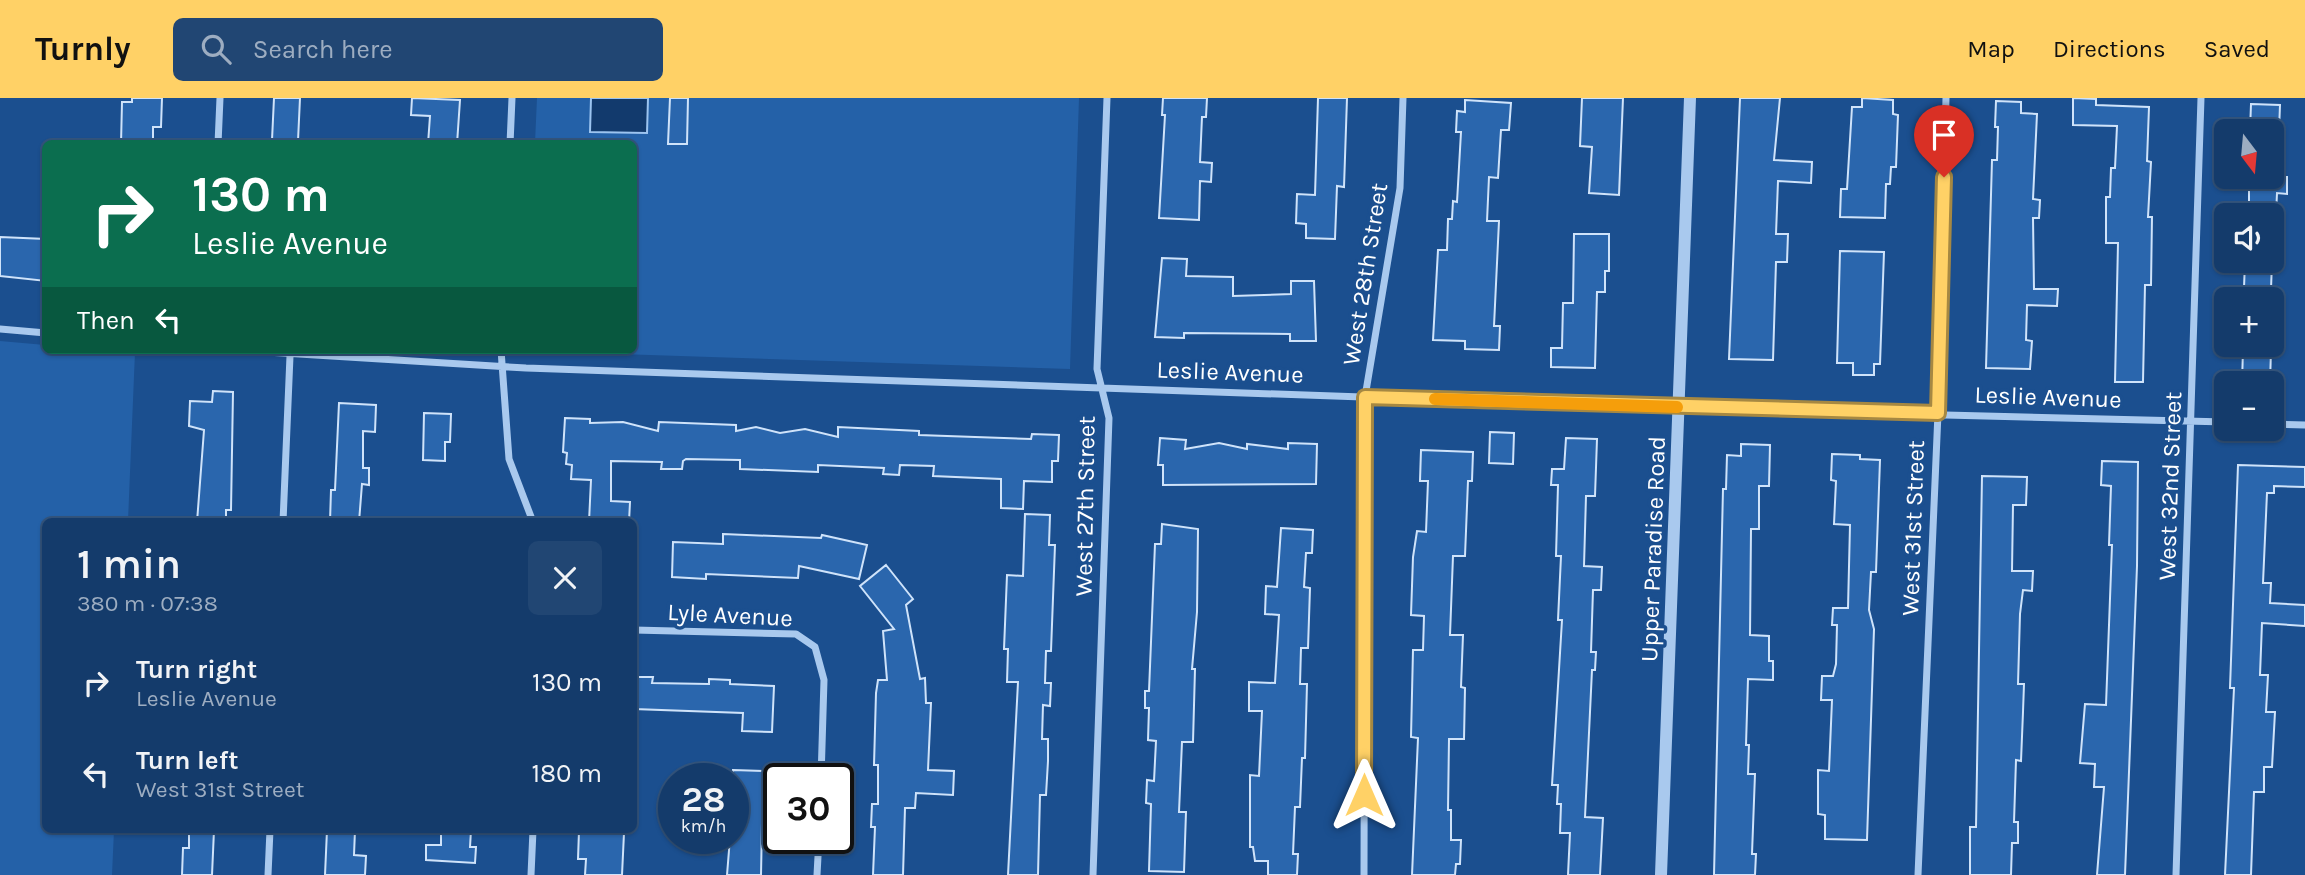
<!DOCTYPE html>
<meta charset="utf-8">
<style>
body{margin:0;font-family:Karla,sans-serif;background:#214673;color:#f1f3f6;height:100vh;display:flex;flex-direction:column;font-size:26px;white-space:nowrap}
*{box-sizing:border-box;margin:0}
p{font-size:23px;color:#9dadc1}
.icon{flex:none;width:38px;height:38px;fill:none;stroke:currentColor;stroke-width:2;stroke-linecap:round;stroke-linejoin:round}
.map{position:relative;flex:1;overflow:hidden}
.drawer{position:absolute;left:42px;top:420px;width:595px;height:315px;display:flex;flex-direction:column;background:#143b6b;border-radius:10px;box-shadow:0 2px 5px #0004,0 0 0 2px #33557e}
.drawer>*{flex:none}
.hud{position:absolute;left:42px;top:42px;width:595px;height:214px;border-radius:10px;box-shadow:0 2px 5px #0004,0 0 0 2px #33557e;background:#0b6e4f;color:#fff;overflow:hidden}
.needle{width:46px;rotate:164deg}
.controls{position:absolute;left:2214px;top:21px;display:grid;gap:14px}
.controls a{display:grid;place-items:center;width:70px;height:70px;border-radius:10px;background:#143b6b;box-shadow:0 2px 5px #0004,0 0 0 2px #33557e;font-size:35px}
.speed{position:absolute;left:658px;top:665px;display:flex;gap:14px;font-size:35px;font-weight:700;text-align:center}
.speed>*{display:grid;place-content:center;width:91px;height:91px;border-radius:50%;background:#143b6b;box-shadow:0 2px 5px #0004,0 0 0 2px #33557e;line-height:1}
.speed small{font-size:18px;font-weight:400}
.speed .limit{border:4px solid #111;border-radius:10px;background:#fff;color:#111}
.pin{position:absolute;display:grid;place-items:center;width:60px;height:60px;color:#fff;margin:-72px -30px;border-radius:50% 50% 50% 0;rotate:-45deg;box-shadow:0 0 7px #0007}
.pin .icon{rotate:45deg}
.me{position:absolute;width:77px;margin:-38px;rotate:0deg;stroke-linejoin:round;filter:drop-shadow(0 0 5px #0008)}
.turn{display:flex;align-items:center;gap:24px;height:147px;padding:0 35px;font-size:32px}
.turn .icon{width:91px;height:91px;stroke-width:2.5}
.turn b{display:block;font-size:49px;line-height:60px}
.then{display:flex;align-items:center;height:66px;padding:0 35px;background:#0003;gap:14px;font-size:26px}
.round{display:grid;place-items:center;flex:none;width:74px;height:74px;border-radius:10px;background:#214673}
.head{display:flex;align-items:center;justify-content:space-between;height:119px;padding:0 35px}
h1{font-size:42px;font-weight:600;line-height:52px}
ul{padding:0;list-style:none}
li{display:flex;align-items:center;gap:21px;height:91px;padding:0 35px}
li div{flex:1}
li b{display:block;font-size:26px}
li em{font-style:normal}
header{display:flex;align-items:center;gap:42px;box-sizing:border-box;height:98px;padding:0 35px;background:#ffd166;color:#111}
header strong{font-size:33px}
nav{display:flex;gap:38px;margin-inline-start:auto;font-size:24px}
.search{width:490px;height:63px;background:#214673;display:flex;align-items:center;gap:18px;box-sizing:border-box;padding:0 24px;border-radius:10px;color:#9dadc1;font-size:26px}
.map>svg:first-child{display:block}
.green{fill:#2461a8}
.water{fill:#123a6d;stroke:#9cc4f0;stroke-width:2}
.building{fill:#2a66ad;stroke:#cfe3fa;stroke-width:2}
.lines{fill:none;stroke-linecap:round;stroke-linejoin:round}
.minor{stroke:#a9c9ee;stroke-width:7}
.tertiary{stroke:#a9c9ee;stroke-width:12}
.route-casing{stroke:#a68842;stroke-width:18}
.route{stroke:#ffd166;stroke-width:12}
.slow{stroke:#f59e0b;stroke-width:12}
.labels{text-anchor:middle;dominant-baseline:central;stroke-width:7;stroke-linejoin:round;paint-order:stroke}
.street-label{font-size:24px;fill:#fff;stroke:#1b4f8f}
</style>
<header>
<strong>Turnly</strong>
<div class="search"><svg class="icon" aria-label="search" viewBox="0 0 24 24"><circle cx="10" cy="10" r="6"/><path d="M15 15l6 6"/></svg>Search here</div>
<nav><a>Map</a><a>Directions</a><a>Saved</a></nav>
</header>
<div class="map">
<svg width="2305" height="777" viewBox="0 0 2305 777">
<rect width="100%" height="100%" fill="#1b4f8f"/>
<!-- green -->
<path class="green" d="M 537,0 L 1079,0 L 1070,271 L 528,253 L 634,252 L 634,46 L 535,45 Z
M 0,243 L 45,247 L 46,252 L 135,254 L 128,423 L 46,424 L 46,732 L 114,732 L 112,777 L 0,777 Z"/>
<!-- water -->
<path class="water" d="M 591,0 L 648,0 L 647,35 L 590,34 Z"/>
<!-- building -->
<path class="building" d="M 132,0 L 162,0 L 161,29 L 153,29 L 153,42 L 121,46 L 122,4 L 132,4 Z
M 274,0 L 300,0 L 298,43 L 272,42 Z
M 412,0 L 460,2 L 457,46 L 428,46 L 430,18 L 411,17 Z
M 670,0 L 688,0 L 687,46 L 668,46 Z
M 1163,0 L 1207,0 L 1206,19 L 1202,19 L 1200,64 L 1212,65 L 1211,84 L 1200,83 L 1199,122 L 1159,120 L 1165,17 L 1162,17 Z
M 1318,0 L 1347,0 L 1344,89 L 1337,88 L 1335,141 L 1306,140 L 1306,126 L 1296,125 L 1297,96 L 1315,97 Z
M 1582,0 L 1623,0 L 1619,97 L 1589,95 L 1592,49 L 1580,48 Z
M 1740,0 L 1780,0 L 1774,62 L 1812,64 L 1811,85 L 1778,83 L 1776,136 L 1788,136 L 1787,164 L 1776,164 L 1773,262 L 1729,261 Z
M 1862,0 L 1893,2 L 1893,16 L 1898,17 L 1896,69 L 1891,69 L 1890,86 L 1886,86 L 1885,120 L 1840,119 L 1841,91 L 1847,91 L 1852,9 L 1862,9 Z
M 2073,0 L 2096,1 L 2096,7 L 2149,9 L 2147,63 L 2151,64 L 2148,119 L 2152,119 L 2151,187 L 2145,187 L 2143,284 L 2115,284 L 2118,145 L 2106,145 L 2106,99 L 2110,99 L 2111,70 L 2115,70 L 2117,28 L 2073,27 Z
M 1465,2 L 1511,5 L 1509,32 L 1501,32 L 1498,80 L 1489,79 L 1487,123 L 1499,123 L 1494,228 L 1500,228 L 1499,252 L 1465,251 L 1465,243 L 1433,242 L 1438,152 L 1447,152 L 1448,121 L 1452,121 L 1453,103 L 1457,104 L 1461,34 L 1456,34 L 1457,13 L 1465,14 Z
M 1996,3 L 2021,4 L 2021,15 L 2037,16 L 2033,101 L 2040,102 L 2039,120 L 2033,120 L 2034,191 L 2058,191 L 2057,208 L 2027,207 L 2026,242 L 2032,243 L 2030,271 L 1986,270 L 1992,62 L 1997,62 L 1998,29 L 1995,29 Z
M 2251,6 L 2280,7 L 2279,33 L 2250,33 Z
M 2249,79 L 2287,79 L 2287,96 L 2277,95 L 2276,117 L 2249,117 Z
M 1574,136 L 1609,136 L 1609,173 L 1605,173 L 1605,194 L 1597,194 L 1595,270 L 1551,269 L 1551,250 L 1562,250 L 1563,205 L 1573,205 Z
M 0,139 L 46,141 L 46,183 L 0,178 Z
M 1840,153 L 1884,154 L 1880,266 L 1874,266 L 1874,277 L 1853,277 L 1853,265 L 1837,265 Z
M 1162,160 L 1187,161 L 1186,178 L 1233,179 L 1233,198 L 1291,196 L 1291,183 L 1314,183 L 1316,243 L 1290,243 L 1290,236 L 1184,235 L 1184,240 L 1155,239 Z
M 2245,163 L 2272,164 L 2271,191 L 2244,190 Z
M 2243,251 L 2271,252 L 2270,285 L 2242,285 Z
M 213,293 L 233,294 L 231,412 L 226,412 L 226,424 L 197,424 L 204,332 L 189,328 L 190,303 L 212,304 Z
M 339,305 L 376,307 L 375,334 L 363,333 L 363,370 L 369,370 L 369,387 L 362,386 L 359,424 L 330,424 L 331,392 L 335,392 Z
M 424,315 L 451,316 L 450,344 L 445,344 L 445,363 L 423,362 Z
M 565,320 L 590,321 L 590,325 L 623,324 L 658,333 L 659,324 L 736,327 L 736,333 L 756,329 L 780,335 L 805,331 L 838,339 L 838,329 L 919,333 L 919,337 L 1031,341 L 1032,336 L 1059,337 L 1058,363 L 1052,363 L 1052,384 L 1024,383 L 1023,411 L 1001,410 L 1001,381 L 933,378 L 934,368 L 900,367 L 899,377 L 883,376 L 884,370 L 818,367 L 818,374 L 740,371 L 740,362 L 686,361 L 683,363 L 682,371 L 661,371 L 662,364 L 611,363 L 611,403 L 630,404 L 629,424 L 589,424 L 591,382 L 571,381 L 572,367 L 566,366 L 567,355 L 563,354 Z
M 1490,334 L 1514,335 L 1513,366 L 1489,365 Z
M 1160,340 L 1186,342 L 1185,351 L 1219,345 L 1247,351 L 1247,346 L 1288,351 L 1288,345 L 1317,346 L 1316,386 L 1163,387 L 1163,367 L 1158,367 Z
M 1566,340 L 1597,341 L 1595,398 L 1586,398 L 1584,468 L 1602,469 L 1601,492 L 1593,492 L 1591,554 L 1596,554 L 1595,572 L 1592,572 L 1585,719 L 1603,720 L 1600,777 L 1568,777 L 1570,735 L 1560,735 L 1561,706 L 1557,706 L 1558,687 L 1552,687 L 1562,522 L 1558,522 L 1561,458 L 1556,458 L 1558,387 L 1551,387 L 1552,371 L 1564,371 Z
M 1741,346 L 1770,347 L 1769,388 L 1759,388 L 1759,431 L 1751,431 L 1750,537 L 1769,538 L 1769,563 L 1773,563 L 1773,582 L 1748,581 L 1746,647 L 1749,647 L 1748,676 L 1755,676 L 1752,756 L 1756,756 L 1755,777 L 1714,777 L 1723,391 L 1726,391 L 1727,357 L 1741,358 Z
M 1421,352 L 1473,354 L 1472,383 L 1468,383 L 1465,458 L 1453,458 L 1450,537 L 1463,537 L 1461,589 L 1465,590 L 1464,641 L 1449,641 L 1448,712 L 1451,712 L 1451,742 L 1461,742 L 1460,766 L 1456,766 L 1455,777 L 1412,777 L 1418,640 L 1411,639 L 1413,552 L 1423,552 L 1424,518 L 1411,517 L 1413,459 L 1417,433 L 1426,434 L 1428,383 L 1420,383 Z
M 1832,356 L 1860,357 L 1860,361 L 1880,362 L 1876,474 L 1871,474 L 1869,512 L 1874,531 L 1867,742 L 1825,741 L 1825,717 L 1818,716 L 1818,672 L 1829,673 L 1832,602 L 1821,602 L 1822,578 L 1833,578 L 1836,566 L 1837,527 L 1832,527 L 1833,510 L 1848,510 L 1850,427 L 1834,426 L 1836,383 L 1831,382 Z
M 2102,363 L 2138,364 L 2137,468 L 2125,777 L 2097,777 L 2104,689 L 2094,689 L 2095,666 L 2080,665 L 2085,606 L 2106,607 L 2112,447 L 2109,447 L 2111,388 L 2101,387 Z
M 2238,367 L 2305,369 L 2305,389 L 2274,388 L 2274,395 L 2267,395 L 2263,485 L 2271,485 L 2270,505 L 2305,507 L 2305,528 L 2262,525 L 2260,577 L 2268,577 L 2266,614 L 2275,614 L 2272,669 L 2264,669 L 2264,694 L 2254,694 L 2251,777 L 2225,777 L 2234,590 L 2230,590 Z
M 1982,378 L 2027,379 L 2026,407 L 2013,407 L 2012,473 L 2033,473 L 2032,493 L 2023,492 L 2020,516 L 2018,586 L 2024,586 L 2023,614 L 2021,663 L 2016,662 L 2014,724 L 2018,724 L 2018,745 L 2012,745 L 2011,777 L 1970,777 L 1970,729 L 1976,729 Z
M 1025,416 L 1050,417 L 1049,447 L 1055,447 L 1051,553 L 1046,553 L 1045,585 L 1051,585 L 1050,608 L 1043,607 L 1042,641 L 1048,641 L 1048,663 L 1046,697 L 1040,697 L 1038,777 L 1008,777 L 1018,584 L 1007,584 L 1008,551 L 1004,551 L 1007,477 L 1023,478 Z
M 1162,426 L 1198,431 L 1197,514 L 1192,571 L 1195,571 L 1193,644 L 1182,644 L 1179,714 L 1186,714 L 1184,774 L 1149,773 L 1151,706 L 1146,705 L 1147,682 L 1154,683 L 1156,643 L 1148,642 L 1149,610 L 1145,610 L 1145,593 L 1149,593 L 1155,446 L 1161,446 Z
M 1281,430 L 1313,432 L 1312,455 L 1306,455 L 1304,489 L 1310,490 L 1308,550 L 1301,550 L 1300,586 L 1307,586 L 1305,660 L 1302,660 L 1300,709 L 1295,709 L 1293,756 L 1298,756 L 1297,777 L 1268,777 L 1268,763 L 1255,763 L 1253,749 L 1250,749 L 1250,677 L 1259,678 L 1262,613 L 1249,613 L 1249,584 L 1275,585 L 1279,517 L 1265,516 L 1266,488 L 1277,489 Z
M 723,436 L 821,440 L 822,437 L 867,447 L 859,481 L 799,468 L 798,480 L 706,476 L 706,481 L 672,479 L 673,444 L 723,446 Z
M 886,467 L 913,501 L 906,507 L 920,581 L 925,580 L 926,605 L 931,605 L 928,672 L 954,673 L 953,697 L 916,695 L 915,710 L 905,710 L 903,777 L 873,777 L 875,729 L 871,729 L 872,706 L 878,706 L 878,667 L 874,667 L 876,595 L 878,582 L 887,582 L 883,533 L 894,531 L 860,488 Z
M 634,579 L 653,579 L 652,585 L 709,586 L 709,581 L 730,582 L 730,586 L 774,588 L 772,634 L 742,633 L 743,615 L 634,611 Z
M 733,672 L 763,673 L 761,777 L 727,777 L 730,740 L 733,740 Z
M 189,732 L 214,732 L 212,777 L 182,777 L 183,750 L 189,750 Z
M 327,732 L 355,732 L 354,757 L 366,758 L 365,777 L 325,777 Z
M 441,732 L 471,732 L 470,749 L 476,749 L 475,765 L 426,762 L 426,747 L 441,747 Z
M 579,733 L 624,735 L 622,777 L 585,777 L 586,761 L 578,761 Z"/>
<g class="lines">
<!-- minor -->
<path class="minor" d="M 218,46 L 220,0
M 510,46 L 512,0
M 0,231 L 46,235
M 233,252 L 526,270 L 1706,311 L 2226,324
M 501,252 L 509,361 L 533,424
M 2272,326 L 2305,327
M 283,424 L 290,258
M 634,532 L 796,536 L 815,549 L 824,582 L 821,681
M 268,777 L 270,732
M 531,777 L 533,732
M 817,777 L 819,740
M 1093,777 L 1109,320 L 1097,271 L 1107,0
M 1364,777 L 1365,299 L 1400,90 L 1403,0
M 1918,777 L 1938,315 L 1946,0
M 2176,777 L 2201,0"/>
<!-- tertiary -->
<path class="tertiary" d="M 1661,777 L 1690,0"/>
</g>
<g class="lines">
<defs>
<path id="route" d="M 1364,697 L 1365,299 L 1938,315 L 1944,79"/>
</defs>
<!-- route casing -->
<use href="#route" class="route-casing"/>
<!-- route -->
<use href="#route" class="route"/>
<!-- slow -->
<path class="slow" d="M 1435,301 L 1677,309"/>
</g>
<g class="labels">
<!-- street labels -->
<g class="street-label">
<text transform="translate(1365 176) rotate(-81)">West 28th Street</text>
<text transform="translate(1230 274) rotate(2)">Leslie Avenue</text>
<text transform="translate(2048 299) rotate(2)">Leslie Avenue</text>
<text transform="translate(2170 388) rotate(-88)">West 32nd Street</text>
<text transform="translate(1085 408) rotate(-89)">West 27th Street</text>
<text transform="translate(1913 430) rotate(-88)">West 31st Street</text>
<text transform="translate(1653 451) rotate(-88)">Upper Paradise Road</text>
<text transform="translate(730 517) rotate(3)">Lyle Avenue</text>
</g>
</g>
</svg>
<div class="controls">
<a><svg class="needle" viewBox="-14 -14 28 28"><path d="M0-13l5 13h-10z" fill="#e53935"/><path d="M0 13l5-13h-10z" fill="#9dadc1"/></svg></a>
<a><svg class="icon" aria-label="sound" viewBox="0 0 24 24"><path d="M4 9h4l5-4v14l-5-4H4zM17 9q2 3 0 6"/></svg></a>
<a>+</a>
<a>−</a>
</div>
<div class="speed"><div>28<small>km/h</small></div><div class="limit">30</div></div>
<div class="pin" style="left:1944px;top:79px;background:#d93025"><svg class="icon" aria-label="arrive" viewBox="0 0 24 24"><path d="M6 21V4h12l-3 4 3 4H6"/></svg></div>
<svg class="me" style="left:1364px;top:697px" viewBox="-20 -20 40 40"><path d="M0-17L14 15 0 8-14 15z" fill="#ffd166" stroke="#fff" stroke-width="4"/></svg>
<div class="hud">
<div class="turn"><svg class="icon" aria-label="right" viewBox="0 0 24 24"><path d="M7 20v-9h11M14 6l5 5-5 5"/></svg><div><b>130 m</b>Leslie Avenue</div></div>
<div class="then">Then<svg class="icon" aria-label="left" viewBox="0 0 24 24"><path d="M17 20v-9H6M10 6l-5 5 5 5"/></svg></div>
</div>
<section class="drawer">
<div class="head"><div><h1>1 min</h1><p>380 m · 07:38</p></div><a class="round"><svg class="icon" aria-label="close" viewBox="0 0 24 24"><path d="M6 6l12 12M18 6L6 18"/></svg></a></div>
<ul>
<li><svg class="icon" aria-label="right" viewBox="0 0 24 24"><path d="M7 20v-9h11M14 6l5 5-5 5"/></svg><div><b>Turn right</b><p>Leslie Avenue</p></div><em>130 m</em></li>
<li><svg class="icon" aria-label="left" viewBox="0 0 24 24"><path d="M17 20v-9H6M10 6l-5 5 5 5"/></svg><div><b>Turn left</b><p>West 31st Street</p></div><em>180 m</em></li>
</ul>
</section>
</div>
